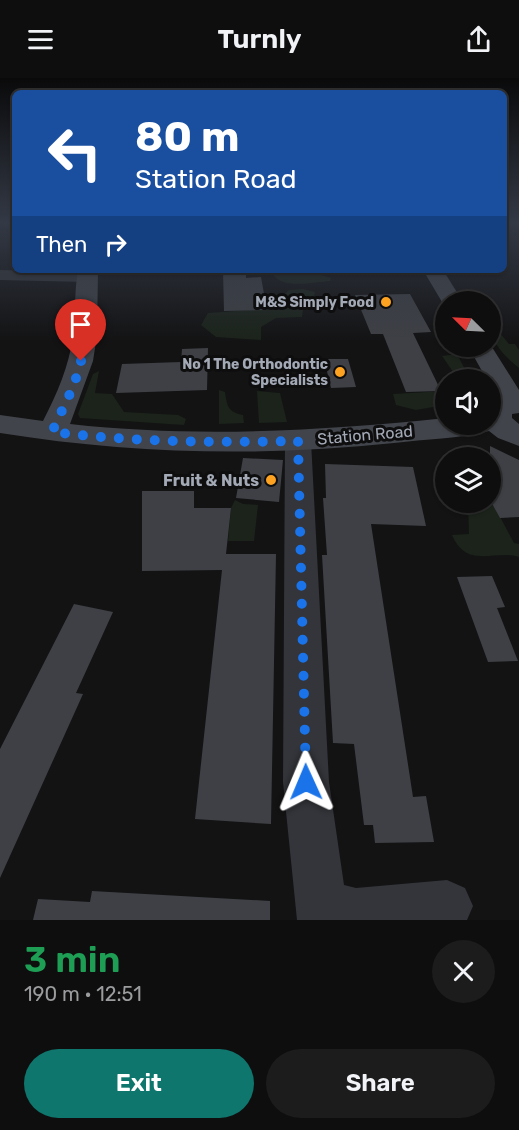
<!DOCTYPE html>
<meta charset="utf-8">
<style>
body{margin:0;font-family:Rubik,sans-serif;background:#1c1c1d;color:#f1f3f6;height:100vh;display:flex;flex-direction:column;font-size:22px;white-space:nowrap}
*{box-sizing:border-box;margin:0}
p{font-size:20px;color:#9b9c9e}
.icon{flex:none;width:33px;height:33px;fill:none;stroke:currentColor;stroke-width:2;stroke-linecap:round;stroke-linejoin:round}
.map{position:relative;height:842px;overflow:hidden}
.drawer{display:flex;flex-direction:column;background:#0e0e0f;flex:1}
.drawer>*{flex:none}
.guide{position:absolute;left:12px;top:12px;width:495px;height:183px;border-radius:9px;box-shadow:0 2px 4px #0004,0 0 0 2px #2e2e2f;background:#1a4fa0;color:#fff;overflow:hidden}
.needle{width:39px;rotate:294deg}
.tools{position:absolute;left:435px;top:213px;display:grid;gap:12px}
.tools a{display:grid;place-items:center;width:66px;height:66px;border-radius:50%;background:#0e0e0f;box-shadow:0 2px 4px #0004,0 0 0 2px #2e2e2f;font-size:30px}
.pin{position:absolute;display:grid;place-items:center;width:51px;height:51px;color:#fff;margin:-62px -26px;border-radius:50% 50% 50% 0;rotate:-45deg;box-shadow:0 0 6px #0007}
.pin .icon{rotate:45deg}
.me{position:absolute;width:66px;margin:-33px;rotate:359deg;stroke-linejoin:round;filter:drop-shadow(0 0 4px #0008)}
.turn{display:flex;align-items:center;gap:21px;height:126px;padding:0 24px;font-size:27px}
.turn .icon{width:78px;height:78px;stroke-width:2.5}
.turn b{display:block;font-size:42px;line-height:51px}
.then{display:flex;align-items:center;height:57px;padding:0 24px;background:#0003;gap:12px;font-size:22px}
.round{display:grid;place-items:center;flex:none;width:63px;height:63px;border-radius:32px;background:#1c1c1d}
.overview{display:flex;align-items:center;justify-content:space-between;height:102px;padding:0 24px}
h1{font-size:36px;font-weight:600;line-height:45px;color:#1e9e55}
.action{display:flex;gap:12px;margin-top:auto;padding:12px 24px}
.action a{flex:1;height:69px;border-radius:36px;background:#0f766e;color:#fff;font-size:24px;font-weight:600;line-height:69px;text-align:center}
.action a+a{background:#1c1c1d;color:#f1f3f6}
header{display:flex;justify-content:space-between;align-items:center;height:78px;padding:0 24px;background:#0e0e0f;font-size:27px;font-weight:600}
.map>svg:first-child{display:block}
.green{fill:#1b231b}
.building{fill:#3e4045}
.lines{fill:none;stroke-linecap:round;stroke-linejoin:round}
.street{fill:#33353a;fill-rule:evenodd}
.secondary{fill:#41444a;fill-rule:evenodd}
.route{stroke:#1a73e8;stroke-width:10;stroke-dasharray:0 18}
.poi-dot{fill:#fea321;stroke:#0e0e0f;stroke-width:2}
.labels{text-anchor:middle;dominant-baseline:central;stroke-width:6;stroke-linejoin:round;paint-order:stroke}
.far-poi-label{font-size:14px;font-weight:bold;fill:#a3aab6;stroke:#0e0e0f;text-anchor:end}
.street-label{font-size:16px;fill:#a3aab6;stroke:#0e0e0f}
.poi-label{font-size:16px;font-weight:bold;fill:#a3aab6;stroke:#0e0e0f;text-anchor:end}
</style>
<header><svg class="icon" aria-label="menu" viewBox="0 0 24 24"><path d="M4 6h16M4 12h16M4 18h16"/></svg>Turnly<svg class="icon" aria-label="share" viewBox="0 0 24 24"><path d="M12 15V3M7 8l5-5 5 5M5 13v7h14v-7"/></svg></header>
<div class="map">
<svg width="519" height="842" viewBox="0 0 519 842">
<rect width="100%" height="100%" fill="#131314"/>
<!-- green -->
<path class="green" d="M 279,192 L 305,192 L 331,200 L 330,203 C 315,204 285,211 274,198 Z
M 303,211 L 315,214 L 313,222 L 304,225 L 302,239 L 276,240 L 261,249 L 261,262 L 216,259 L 201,247 L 208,235 L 278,230 L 276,224 L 289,212 Z
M 490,243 L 509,266 L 515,266 L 519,272 L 519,290 C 503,277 490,264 490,243 Z
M 457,276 L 470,301 L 458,301 L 442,278 Z
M 99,293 L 95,315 L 112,316 L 124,334 L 178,337 L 186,341 L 184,347 L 80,340 L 78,336 L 93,296 Z
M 219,312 L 225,314 C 227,328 228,334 243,337 L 244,345 L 219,346 Z
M 257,313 L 280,315 L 287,344 L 259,345 Z
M 445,313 L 445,327 L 416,332 L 396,327 L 393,316 Z
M 235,422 L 243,426 L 258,427 L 254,463 L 228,463 L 231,430 Z
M 491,422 L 514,465 L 519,466 L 519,479 C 495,471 467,492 452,457 L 469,456 L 468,425 L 490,424 Z"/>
<!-- building -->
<path class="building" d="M 223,192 L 246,192 L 246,200 L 261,199 L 267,232 L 224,233 Z
M 410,216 L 431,254 L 413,255 L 441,313 L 406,314 L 383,256 L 371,256 L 355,217 Z
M 208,270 L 207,312 L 116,315 L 122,286 L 181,284 L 182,271 Z
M 324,281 L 348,281 L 356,309 L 331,310 Z
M 490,368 L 519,382 L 519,439 L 500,440 L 490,422 Z
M 243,380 L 283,382 L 279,424 L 236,420 Z
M 325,386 L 413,389 L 426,448 L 371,446 L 413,719 L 426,718 L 434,764 L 375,765 L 373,747 L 364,747 L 354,666 L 333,665 L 322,477 L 327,477 L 323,420 L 326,420 Z
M 142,413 L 194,413 L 194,430 L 231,430 L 226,476 L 276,476 L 271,746 L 195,741 L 222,492 L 142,493 Z
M 492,498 L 505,529 L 497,530 L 518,583 L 488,584 L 457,499 Z
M 74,526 L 113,534 L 76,615 L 83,616 L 0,800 L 0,671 Z
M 92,813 L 270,823 L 270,842 L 33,842 L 38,821 L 90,824 Z"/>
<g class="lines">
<!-- street -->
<path class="street" d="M 0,192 L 87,194 L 93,195 L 96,199 L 93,203 L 87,204 L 0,202 Z
M 298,354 L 307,356 L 311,363 L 329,704 L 344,807 L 356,810 L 447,802 L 465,810 L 473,828 L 467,842 L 297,842 L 283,704 L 285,363 L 289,356 Z"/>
<!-- secondary -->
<path class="secondary" d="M 78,192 L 98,192 L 97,257 L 93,283 L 70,346 C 196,360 320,353 446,340 L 446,346 L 490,346 L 490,325 L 498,321 L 490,308 L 490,302 L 487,302 L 468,268 L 490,268 L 490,266 L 519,312 L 519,335 L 512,336 L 512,340 L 519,346 L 519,368 L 498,360 L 489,353 C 459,361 425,361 394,365 C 262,379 131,376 0,355 L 0,337 L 43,343 C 57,316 69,288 73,258 C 76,236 74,214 78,192 Z
M 423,192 L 443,192 L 463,224 L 446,224 L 445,229 Z"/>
</g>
<!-- sky -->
<linearGradient id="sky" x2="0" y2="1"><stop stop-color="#0a0a0b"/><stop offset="0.55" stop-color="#333945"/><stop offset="1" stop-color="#333945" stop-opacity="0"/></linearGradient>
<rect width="519" height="263" fill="url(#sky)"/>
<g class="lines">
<!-- route -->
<path class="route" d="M 81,283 L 74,307 L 52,354 C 134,364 216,365 298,363 L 306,704"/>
</g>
<!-- markers -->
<g class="poi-dot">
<circle cx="386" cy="224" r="6"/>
<circle cx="340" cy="294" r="6"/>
<circle cx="271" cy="402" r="6"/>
</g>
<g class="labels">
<!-- far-poi labels -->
<g class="far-poi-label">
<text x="374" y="224">M&amp;S Simply Food</text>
<text x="328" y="286">No 1 The Orthodontic<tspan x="328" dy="16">Specialists</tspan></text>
</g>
<!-- street labels -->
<g class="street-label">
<text transform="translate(365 357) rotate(-5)">Station Road</text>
</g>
<!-- poi labels -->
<g class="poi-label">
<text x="259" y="402">Fruit &amp; Nuts</text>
</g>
</g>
</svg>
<div class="tools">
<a><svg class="needle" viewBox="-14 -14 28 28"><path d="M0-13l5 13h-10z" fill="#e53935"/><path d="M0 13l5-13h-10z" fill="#9b9c9e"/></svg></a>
<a><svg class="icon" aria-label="sound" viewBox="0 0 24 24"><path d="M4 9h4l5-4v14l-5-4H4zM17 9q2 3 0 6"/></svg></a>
<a><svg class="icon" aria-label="layers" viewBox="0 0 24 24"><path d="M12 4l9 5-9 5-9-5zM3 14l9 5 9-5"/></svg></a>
</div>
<div class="pin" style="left:81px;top:283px;background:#d93025"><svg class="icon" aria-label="arrive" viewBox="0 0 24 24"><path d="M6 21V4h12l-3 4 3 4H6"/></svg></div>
<svg class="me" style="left:306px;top:704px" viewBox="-20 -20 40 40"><path d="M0-17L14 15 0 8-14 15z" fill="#1a73e8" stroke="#fff" stroke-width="4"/></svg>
<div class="guide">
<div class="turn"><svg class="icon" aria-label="left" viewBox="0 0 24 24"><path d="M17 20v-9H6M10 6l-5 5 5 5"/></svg><div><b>80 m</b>Station Road</div></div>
<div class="then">Then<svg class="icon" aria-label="right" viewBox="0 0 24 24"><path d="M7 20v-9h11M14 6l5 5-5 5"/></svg></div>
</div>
</div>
<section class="drawer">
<div class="overview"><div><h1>3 min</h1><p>190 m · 12:51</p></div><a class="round"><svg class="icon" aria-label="close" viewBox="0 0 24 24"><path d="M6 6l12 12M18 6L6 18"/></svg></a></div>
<div class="action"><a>Exit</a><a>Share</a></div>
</section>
